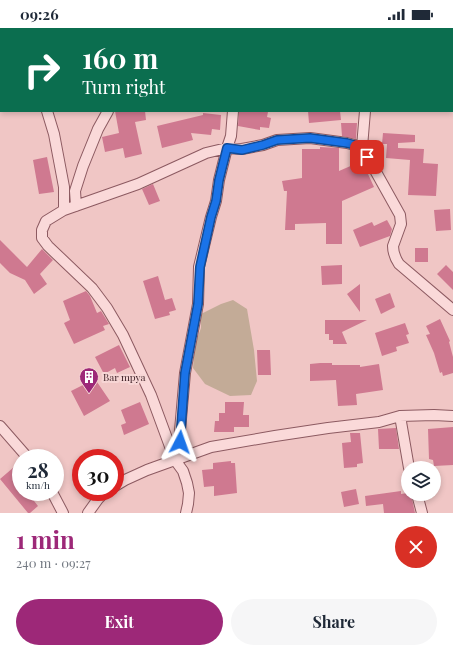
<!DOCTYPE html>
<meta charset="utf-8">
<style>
body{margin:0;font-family:"Playfair Display",serif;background:#f6f6f7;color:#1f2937;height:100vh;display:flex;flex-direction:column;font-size:15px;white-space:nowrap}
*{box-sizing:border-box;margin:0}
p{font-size:13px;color:#747a83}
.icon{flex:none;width:22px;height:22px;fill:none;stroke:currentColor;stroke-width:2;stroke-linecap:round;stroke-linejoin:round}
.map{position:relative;height:485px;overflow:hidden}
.sheet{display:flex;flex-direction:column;background:#fff;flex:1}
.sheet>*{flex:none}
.guide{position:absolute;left:0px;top:0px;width:453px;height:84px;box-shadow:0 2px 6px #0003;background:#0b6e4f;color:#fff;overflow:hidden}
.fabs{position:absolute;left:401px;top:433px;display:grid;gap:8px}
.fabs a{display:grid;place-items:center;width:40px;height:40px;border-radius:50%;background:#fff;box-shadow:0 2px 6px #0003;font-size:20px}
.speed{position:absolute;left:12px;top:421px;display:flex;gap:8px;font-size:20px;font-weight:700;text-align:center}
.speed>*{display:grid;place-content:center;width:52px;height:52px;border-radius:50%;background:#fff;box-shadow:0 2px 6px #0003;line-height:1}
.speed small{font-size:10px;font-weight:400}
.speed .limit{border:6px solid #d22;background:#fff;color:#111}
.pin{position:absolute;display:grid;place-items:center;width:34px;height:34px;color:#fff;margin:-17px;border-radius:8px;box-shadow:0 2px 6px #0006}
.me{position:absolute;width:44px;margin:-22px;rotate:4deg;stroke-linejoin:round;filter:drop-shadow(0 0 3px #0008)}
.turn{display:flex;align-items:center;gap:14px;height:84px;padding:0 16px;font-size:18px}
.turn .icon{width:52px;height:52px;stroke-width:2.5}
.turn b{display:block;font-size:28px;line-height:34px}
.round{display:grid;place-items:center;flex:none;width:42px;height:42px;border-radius:21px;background:#f6f6f7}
.headline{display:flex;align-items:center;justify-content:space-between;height:68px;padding:0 16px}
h1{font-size:24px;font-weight:700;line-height:30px;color:#9d2878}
.button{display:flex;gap:8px;margin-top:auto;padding:8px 16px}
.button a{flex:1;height:46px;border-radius:24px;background:#9d2878;color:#fff;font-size:16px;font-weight:700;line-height:46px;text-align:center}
.button a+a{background:#f6f6f7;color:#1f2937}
.status{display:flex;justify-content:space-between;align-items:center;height:28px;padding:0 20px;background:#fff;direction:ltr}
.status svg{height:11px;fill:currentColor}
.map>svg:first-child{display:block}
.cemetery{fill:#c3ab97}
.building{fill:#cf7990}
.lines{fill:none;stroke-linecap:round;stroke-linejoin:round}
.minor-casing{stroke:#8c5a61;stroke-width:12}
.minor{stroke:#fad9d9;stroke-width:10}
.route-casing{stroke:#114b97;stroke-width:10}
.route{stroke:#1a73e8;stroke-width:7}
.labels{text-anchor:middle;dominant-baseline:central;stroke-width:4;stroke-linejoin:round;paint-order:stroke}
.poi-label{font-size:10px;fill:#3b1e24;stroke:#f7d6d5;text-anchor:start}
</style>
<div class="status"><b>09:26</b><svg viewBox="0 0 49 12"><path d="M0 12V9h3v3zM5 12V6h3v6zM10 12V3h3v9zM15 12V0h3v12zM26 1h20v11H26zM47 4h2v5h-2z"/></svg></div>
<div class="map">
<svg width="453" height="485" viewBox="0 0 453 485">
<rect width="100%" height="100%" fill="#f0c6c5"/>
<!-- cemetery -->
<path class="cemetery" d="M 233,272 L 247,281 L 254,322 L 257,353 L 251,367 L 230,368 L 205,356 L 193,340 L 195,316 L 201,300 L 201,286 L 221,276 Z"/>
<!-- building -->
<path class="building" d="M 115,83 L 145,83 L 146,92 L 135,94 L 142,126 L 125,130 L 123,120 L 105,124 L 102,109 L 119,105 Z
M 239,83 L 262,83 L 268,84 L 267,89 L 271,90 L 269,100 L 260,99 L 260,102 L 238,98 Z
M 308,83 L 340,83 L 341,92 L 309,95 Z
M 203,85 L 221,87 L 220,102 L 212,101 L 211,107 L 191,105 L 193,112 L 162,120 L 157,98 L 203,87 Z
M 341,95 L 357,95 L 356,111 L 342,108 Z
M 383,105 L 415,107 L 415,114 L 398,115 L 398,120 L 424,121 L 423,135 L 438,136 L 436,168 L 408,167 L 410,132 L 386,130 L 387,116 L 382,116 Z
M 320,119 L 339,120 L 339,143 L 362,133 L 374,159 L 342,173 L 342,216 L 326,216 L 326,195 L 295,196 L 295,202 L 285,202 L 287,163 L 284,163 L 282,153 L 302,150 L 302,121 L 320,121 Z
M 47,129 L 54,164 L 39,166 L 33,132 Z
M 153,156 L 160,173 L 149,177 L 142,161 Z
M 450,181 L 451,202 L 436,203 L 434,182 Z
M 387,192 L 392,201 L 390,208 L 360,219 L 353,202 L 372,194 L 374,198 Z
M 0,212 L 27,239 L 42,221 L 53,232 L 40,246 L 47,256 L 34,266 L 25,252 L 10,245 L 0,235 Z
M 415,220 L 428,220 L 428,234 L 415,234 Z
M 342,237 L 342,256 L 322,257 L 321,238 Z
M 446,237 L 453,244 L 453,262 L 437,246 Z
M 158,248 L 165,272 L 172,270 L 176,282 L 169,284 L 170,287 L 155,291 L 143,253 Z
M 360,256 L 360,284 L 347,266 Z
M 86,263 L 90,268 L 97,285 L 101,283 L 109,296 L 103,298 L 105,302 L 74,316 L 64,295 L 70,292 L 63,273 Z
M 390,265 L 395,279 L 381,286 L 375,271 Z
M 440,291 L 450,313 L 449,314 L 453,329 L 453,345 L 443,348 L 442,344 L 440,345 L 434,325 L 426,307 L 430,306 L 426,298 Z
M 325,292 L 367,292 L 342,304 L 347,316 L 333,316 L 333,312 L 329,312 L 329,306 L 325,306 Z
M 405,295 L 409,306 L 406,307 L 409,315 L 396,319 L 397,323 L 382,328 L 375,305 Z
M 119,317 L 130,339 L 117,345 L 115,340 L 104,346 L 95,329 Z
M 257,322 L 270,322 L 271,347 L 258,347 Z
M 320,335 L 332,335 L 332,337 L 360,337 L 360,339 L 379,336 L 383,362 L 356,366 L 357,377 L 338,378 L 336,352 L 310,353 L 310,336 Z
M 95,351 L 110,373 L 84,388 L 71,363 Z
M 140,374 L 149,396 L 124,407 L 121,397 L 126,395 L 121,382 Z
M 225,374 L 244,374 L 243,387 L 249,387 L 249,399 L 234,399 L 234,404 L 214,404 L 215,393 L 219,393 L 219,385 L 225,385 Z
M 453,399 L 453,437 L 434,438 L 433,432 L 429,431 L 428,401 Z
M 396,400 L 399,421 L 379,421 L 378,401 Z
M 350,405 L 360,405 L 363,435 L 357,436 L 357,439 L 344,440 L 342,415 L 351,414 Z
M 231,433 L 231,435 L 235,435 L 237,465 L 214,468 L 214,458 L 204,459 L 202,442 L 213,441 L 213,435 Z
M 14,439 L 21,449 L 21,464 L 27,464 L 38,478 L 30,485 L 28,485 L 0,451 Z
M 356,461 L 359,476 L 344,479 L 341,464 Z
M 401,463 L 401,466 L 408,465 L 408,466 L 411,466 L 415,485 L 384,485 L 383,476 L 366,478 L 365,468 Z"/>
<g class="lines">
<defs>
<path id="minor" d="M 70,1 L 71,0
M 218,1 L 218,0
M 226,1 L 226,0
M 359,1 L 359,0
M 0,52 L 1,52
M 47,83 L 54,106 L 64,159 L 64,182
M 362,119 L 365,83
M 76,178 L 75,163 L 83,138 L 98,101 L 108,83
M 400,388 L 409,440
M 0,398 L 28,430
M 175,432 L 179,414 L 185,345 L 198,276 L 199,239 L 211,189 L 216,173 L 219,152 L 227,120 L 231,108 L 233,83
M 115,458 L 125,452 L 147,442 L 211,419 L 275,408 L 328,400 L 379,394 L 400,388 L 434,387 L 453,388
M 52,464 L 63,485
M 417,466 L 422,485
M 88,485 L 98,471 L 105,464
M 186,485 L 188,476 L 189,465 L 187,455 L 183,443 L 175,432 L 151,367 L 123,307 L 107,280 L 92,260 L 48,218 L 42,210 L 42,202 L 46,193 L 64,182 L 138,156 L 206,125 L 227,120 L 242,121 L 263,117 L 277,112 L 310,110 L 347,115 L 362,119 L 400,187 L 401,196 L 393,218 C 393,225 395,230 399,236 L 453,282"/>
</defs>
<!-- minor casing -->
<use href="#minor" class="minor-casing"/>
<!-- minor -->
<use href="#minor" class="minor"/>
</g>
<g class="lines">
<defs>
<path id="route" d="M 180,414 L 185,345 L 198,276 L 200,239 L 211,189 L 216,173 L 219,152 L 227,120 L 242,122 L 263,117 L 277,112 L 310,110 L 347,115 L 362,119 L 367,129"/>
</defs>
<!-- route casing -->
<use href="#route" class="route-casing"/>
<!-- route -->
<use href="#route" class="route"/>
</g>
<!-- icons -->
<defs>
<symbol id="building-pin" viewBox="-11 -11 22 30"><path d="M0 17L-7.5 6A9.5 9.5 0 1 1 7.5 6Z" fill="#9d2878" stroke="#f7d6d5"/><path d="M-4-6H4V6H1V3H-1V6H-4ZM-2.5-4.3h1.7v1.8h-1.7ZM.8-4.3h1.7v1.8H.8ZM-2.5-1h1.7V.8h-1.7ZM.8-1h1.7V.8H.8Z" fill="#fff"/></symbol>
</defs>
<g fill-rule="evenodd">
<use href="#building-pin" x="78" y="338" width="22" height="30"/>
</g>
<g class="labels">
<!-- poi labels -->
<g class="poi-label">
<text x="103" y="349">Bar mpya</text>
</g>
</g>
</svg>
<div class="fabs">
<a><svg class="icon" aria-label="layers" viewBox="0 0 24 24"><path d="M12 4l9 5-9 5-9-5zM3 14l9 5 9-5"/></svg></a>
</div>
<div class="speed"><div>28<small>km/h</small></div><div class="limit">30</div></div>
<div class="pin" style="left:367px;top:129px;background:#d93025"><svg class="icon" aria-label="arrive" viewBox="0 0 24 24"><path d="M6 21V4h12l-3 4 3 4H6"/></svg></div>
<svg class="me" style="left:180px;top:414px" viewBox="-20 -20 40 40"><path d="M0-17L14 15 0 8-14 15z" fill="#1a73e8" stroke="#fff" stroke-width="4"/></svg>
<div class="guide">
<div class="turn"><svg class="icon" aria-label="right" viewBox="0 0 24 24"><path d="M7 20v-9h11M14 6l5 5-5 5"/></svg><div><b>160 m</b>Turn right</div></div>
</div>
</div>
<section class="sheet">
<div class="headline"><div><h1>1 min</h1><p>240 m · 09:27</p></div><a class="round" style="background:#d93025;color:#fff"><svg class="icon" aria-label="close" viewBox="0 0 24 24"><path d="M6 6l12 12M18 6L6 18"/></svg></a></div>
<div class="button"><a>Exit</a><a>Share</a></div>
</section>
